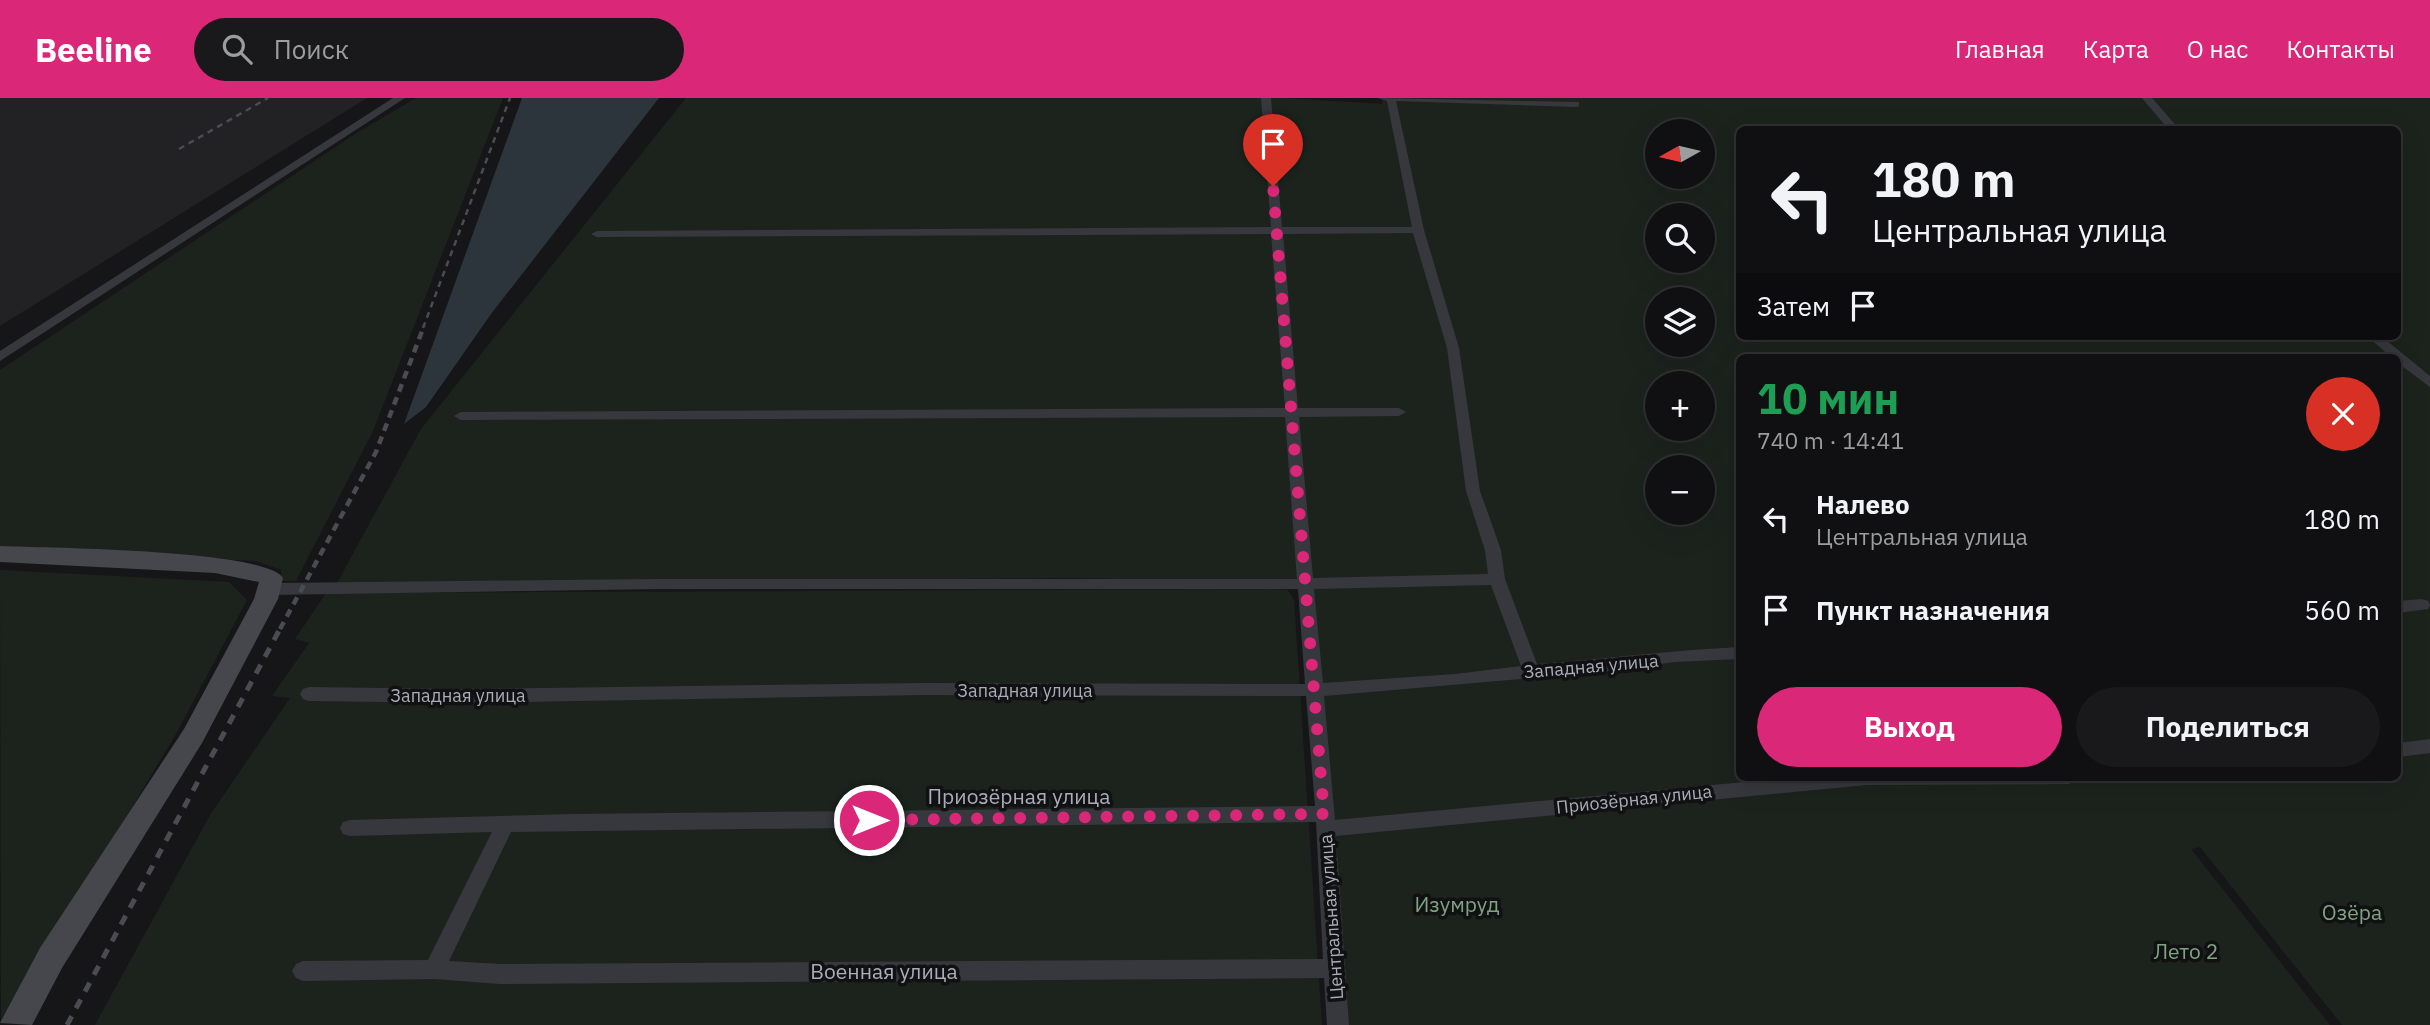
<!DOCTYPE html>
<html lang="ru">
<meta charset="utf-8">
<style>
body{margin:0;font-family:"IBM Plex Sans",sans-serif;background:#19191b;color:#f1f3f6;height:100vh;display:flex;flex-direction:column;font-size:26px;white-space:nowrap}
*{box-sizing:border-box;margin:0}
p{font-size:23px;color:#9c9d9f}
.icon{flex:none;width:38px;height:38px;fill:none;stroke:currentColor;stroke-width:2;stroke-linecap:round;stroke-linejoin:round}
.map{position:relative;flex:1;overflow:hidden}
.details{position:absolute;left:1736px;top:256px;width:665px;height:427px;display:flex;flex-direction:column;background:#101012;border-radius:10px;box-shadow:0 7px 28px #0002,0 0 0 2px #303032}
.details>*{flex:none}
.hud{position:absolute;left:1736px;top:28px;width:665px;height:214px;border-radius:10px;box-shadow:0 7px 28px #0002,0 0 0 2px #303032;background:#101012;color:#f1f3f6;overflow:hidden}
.needle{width:46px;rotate:262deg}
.controls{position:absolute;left:1645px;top:21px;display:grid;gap:14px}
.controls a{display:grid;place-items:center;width:70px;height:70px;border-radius:50%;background:#101012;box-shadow:0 7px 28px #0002,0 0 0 2px #303032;font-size:35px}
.pin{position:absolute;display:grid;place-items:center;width:60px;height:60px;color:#fff;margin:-72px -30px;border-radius:50% 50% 50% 0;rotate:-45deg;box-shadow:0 0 7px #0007}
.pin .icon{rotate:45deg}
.me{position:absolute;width:77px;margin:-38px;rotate:90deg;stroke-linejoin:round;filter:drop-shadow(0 0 5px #0008)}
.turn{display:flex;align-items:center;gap:24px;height:147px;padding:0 21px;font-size:32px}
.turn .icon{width:91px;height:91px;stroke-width:2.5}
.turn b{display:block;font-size:49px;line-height:60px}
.then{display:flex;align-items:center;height:66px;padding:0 21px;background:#0003;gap:14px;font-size:26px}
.round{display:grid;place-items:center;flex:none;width:74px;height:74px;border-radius:37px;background:#19191b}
.overview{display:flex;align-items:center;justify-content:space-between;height:119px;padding:0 21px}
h1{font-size:42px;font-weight:700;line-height:52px;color:#1e9e55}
.button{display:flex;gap:14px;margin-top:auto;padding:14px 21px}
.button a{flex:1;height:80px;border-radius:42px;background:#db2777;color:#fff;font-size:28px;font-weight:700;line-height:80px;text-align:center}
.button a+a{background:#19191b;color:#f1f3f6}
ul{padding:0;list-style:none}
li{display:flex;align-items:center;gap:21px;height:91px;padding:0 21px}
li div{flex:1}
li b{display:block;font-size:26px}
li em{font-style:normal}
header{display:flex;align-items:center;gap:42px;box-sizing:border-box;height:98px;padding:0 35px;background:#db2777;color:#fff}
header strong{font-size:33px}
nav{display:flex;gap:38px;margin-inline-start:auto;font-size:24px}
.search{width:490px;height:63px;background:#19191b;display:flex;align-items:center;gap:18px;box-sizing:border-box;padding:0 24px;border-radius:38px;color:#9c9d9f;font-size:26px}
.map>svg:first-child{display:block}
.built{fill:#222225}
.green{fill:#1c231d;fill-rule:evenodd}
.water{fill:#2c353c}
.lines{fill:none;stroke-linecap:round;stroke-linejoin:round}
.street{fill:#37383d;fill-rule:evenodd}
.secondary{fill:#45474d;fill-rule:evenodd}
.rail-far2{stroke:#4a4c52;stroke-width:2.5;stroke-dasharray:6 5;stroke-linecap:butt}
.rail-far1{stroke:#4a4c52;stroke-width:4.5;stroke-dasharray:8 6;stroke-linecap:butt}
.rail{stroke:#4a4c52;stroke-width:5;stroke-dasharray:10 9;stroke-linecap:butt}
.route{stroke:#db2777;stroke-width:12;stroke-dasharray:0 21.6}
.labels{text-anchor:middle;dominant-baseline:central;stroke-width:7;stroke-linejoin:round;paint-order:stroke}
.street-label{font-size:18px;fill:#a8adb8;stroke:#111113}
.near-street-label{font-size:21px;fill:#a8adb8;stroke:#111113}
.near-park-label{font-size:21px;fill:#7fa381;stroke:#111113}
</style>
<header>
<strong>Beeline</strong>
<div class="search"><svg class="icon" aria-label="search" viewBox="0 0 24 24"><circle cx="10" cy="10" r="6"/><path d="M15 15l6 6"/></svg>Поиск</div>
<nav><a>Главная</a><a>Карта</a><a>О нас</a><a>Контакты</a></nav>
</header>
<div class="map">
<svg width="2430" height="927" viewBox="0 0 2430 927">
<rect width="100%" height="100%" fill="#161618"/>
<!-- built -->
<path class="built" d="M 0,0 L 367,0 L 0,228 Z"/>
<!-- green -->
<path class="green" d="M 416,0 L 503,0 L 373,333 L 296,483 L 281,483 L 281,472 L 256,463 L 0,450 L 0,272 L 355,36 Z
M 686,0 L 1285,0 L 1382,6 L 1383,0 L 2430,0 L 2430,927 L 2342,927 L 2200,749 L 2191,751 L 2330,927 L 1344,927 L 1310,485 L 1069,480 L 336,487 L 421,331 ZM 1740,32 L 2398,32 L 2398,238 L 1740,238 ZM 1657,33 L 1703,33 L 1703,79 L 1657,79 ZM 1657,117 L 1703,117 L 1703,163 L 1657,163 ZM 1657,201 L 1703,201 L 1703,247 L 1657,247 ZM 1740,259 L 2398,259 L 2398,679 L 1740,679 ZM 1657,285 L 1703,285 L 1703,331 L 1657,331 ZM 1657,369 L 1703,369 L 1703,415 L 1657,415 Z
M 0,472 L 229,484 L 247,502 L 176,636 L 1,927 Z
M 1275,491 L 1288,492 L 1294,502 L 1322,927 L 95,927 L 210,717 L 290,600 L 272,598 L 309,545 L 295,541 L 326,495 Z"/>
<!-- water -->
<path class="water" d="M 522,0 L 659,0 L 491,216 L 426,309 L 404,326 Z"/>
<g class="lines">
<!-- street -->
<path class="street" d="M 393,0 L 405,0 L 0,263 L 0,253 Z
M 1261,0 L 1271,0 L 1282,129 L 1412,129 L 1387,3 L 1378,0 L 1579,4 L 1579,8 L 1576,9 L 1396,3 L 1424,132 L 1459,250 L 1480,393 L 1501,452 L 1505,481 L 1537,566 C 1605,561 1672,552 1740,549 L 1740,561 L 1674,564 L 1614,573 L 1324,598 L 1335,722 L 1799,679 L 2077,679 L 2075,684 L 2068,686 L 1867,687 L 1336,738 L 1349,927 L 1327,927 L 1324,880 L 500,886 L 434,881 L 303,883 L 296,880 L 292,873 L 296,866 L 303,863 L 428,862 L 492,734 L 350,738 L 343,736 L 340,730 L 343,724 L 350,722 L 574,716 L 1315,708 L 1306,598 L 924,597 L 460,605 L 309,603 L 303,601 L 300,596 L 303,591 L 309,589 L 460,591 L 924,585 L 1305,586 L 1298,491 L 661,491 L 270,497 L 262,491 L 270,485 L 661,481 L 1297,481 L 1285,319 L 461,322 L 454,318 L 461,314 L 1285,310 L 1271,136 L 597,139 L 591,136 L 597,133 L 1271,129 ZM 1413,135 L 1447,250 L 1466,393 L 1485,452 L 1488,476 L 1313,480 L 1299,319 L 1399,318 L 1406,314 L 1399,310 L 1298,310 L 1283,136 ZM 1491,487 L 1521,568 L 1455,576 L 1323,585 L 1314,491 ZM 1316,724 L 1323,861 L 500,866 L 449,863 L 511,734 Z
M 2142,0 L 2152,0 L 2180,32 L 2169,32 Z
M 2367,238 L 2381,238 L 2430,278 L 2430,289 L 2398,265 L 2398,259 L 2391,259 Z
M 2422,501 L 2428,503 L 2430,507 L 2428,511 L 2398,515 L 2398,503 Z
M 2430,641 L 2430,655 L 2398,659 L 2398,645 Z"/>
<!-- secondary -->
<path class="secondary" d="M 0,448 C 42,450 265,451 283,480 L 278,501 L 202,645 L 62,870 L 32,927 L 0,925 L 40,850 L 184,631 L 254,501 L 259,484 L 215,475 L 0,464 Z"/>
<!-- rail-far2 -->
<path class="rail-far2" d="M 179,51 L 268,0
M 423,230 L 510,0"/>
<!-- rail-far1 -->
<path class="rail-far1" d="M 280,531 L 376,354 L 424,228"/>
<!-- rail -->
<path class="rail" d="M 67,927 L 281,529"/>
</g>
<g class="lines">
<!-- route -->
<path class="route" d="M 869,722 L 1324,716 L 1273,88"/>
</g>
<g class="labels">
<!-- street labels -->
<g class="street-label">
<text transform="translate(1591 568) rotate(-5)">Западная улица</text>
<text x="1025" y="592">Западная улица</text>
<text x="458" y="597">Западная улица</text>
<text transform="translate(1634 701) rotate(-6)">Приозёрная улица</text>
<text transform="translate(1331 819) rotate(-94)">Центральная улица</text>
</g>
<!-- near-street labels -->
<g class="near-street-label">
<text x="1019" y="698">Приозёрная улица</text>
<text x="884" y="873">Военная улица</text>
</g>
<!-- near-park labels -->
<g class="near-park-label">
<text x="1457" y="806">Изумруд</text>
<text x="2352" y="814">Озёра</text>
<text x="2186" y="853">Лето 2</text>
</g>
</g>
</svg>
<div class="controls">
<a><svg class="needle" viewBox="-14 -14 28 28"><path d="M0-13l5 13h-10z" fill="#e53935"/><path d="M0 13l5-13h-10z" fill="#9c9d9f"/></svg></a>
<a><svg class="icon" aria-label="search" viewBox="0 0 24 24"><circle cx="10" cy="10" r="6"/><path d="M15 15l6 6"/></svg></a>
<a><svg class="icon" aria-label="layers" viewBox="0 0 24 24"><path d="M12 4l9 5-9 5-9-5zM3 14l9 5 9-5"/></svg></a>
<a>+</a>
<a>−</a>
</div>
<div class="pin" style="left:1273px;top:88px;background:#d93025"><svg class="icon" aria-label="arrive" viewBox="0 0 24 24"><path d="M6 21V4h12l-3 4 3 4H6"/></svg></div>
<svg class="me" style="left:869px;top:722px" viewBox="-20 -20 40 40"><circle r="17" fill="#db2777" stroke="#fff" stroke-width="3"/><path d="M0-11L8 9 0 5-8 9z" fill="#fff"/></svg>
<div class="hud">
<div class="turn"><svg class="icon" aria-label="left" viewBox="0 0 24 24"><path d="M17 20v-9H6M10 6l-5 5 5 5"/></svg><div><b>180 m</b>Центральная улица</div></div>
<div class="then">Затем<svg class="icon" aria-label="arrive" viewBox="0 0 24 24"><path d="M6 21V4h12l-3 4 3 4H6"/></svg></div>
</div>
<section class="details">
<div class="overview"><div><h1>10 мин</h1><p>740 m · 14:41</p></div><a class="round" style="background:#d93025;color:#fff"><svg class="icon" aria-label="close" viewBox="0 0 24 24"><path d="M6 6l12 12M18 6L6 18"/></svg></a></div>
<ul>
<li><svg class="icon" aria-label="left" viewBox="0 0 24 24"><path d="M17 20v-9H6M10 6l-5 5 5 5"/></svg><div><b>Налево</b><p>Центральная улица</p></div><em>180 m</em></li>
<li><svg class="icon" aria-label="arrive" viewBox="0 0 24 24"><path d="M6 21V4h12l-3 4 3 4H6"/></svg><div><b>Пункт назначения</b></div><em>560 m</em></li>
</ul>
<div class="button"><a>Выход</a><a>Поделиться</a></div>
</section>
</div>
